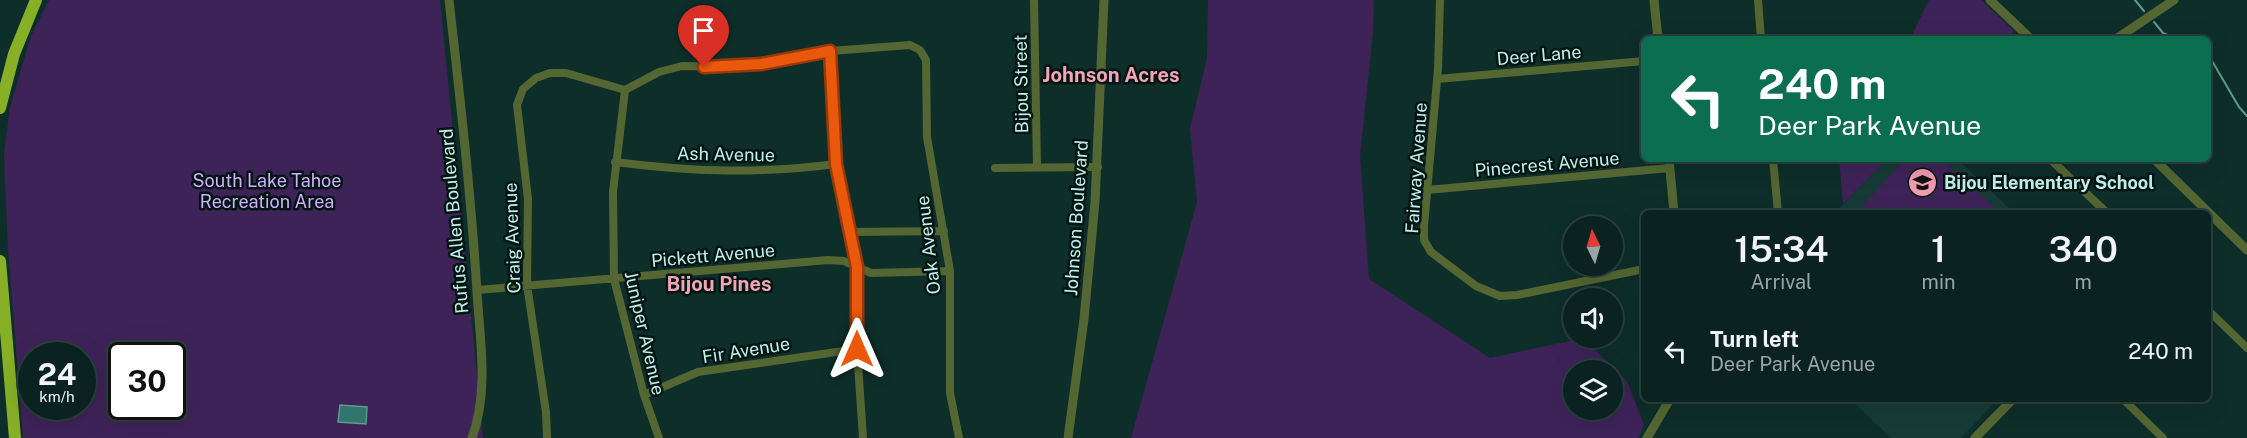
<!DOCTYPE html>
<style>
body{margin:0;font-family:"Public Sans",sans-serif;background:#132a29;color:#f1f3f6;height:100vh;display:flex;flex-direction:column;font-size:22px;white-space:nowrap}
*{box-sizing:border-box;margin:0}
p{font-size:20px;color:#99a4a5}
.icon{flex:none;width:33px;height:33px;fill:none;stroke:currentColor;stroke-width:2;stroke-linecap:round;stroke-linejoin:round}
.map{position:relative;flex:1;overflow:hidden}
.side{position:absolute;left:1641px;top:210px;width:570px;height:192px;display:flex;flex-direction:column;background:#0a2220;border-radius:9px;box-shadow:0 6px 24px #0002,0 0 0 2px #2a3f3e}
.side>*{flex:none}
.guide{position:absolute;left:1641px;top:36px;width:570px;height:126px;border-radius:9px;box-shadow:0 6px 24px #0002,0 0 0 2px #2a3f3e;background:#0b6e4f;color:#fff;overflow:hidden}
.needle{width:39px;rotate:355deg}
.buttons{position:absolute;left:1563px;top:216px;display:grid;gap:12px}
.buttons a{display:grid;place-items:center;width:60px;height:60px;border-radius:50%;background:#0a2220;box-shadow:0 6px 24px #0002,0 0 0 2px #2a3f3e;font-size:30px}
.speed{position:absolute;left:18px;top:342px;display:flex;gap:12px;font-size:30px;font-weight:700;text-align:center}
.speed>*{display:grid;place-content:center;width:78px;height:78px;border-radius:50%;background:#0a2220;box-shadow:0 6px 24px #0002,0 0 0 2px #2a3f3e;line-height:1}
.speed small{font-size:15px;font-weight:400}
.speed .limit{border:3px solid #111;border-radius:9px;background:#fff;color:#111}
.pin{position:absolute;display:grid;place-items:center;width:51px;height:51px;color:#fff;margin:-62px -26px;border-radius:50% 50% 50% 0;rotate:-45deg;box-shadow:0 0 6px #0007}
.pin .icon{rotate:45deg}
.me{position:absolute;width:66px;margin:-33px;rotate:0deg;stroke-linejoin:round;filter:drop-shadow(0 0 4px #0008)}
.turn{display:flex;align-items:center;gap:21px;height:126px;padding:0 18px;font-size:27px}
.turn .icon{width:78px;height:78px;stroke-width:2.5}
.turn b{display:block;font-size:42px;line-height:51px}
.eta{display:flex;justify-content:space-evenly;align-items:center;height:102px;text-align:center}
.eta b{font-size:36px;font-weight:600;line-height:42px}
ul{padding:0;list-style:none}
li{display:flex;align-items:center;gap:18px;height:78px;padding:0 18px}
li div{flex:1}
li b{display:block;font-size:22px}
li em{font-style:normal}
.map>svg:first-child{display:block}
.built{fill:#163b36}
.green{fill:#3e2359;fill-rule:evenodd}
.water{fill:#31756d;stroke:#5c9a92;stroke-width:1.5}
.lines{fill:none;stroke-linecap:round;stroke-linejoin:round}
.stream{stroke:#5c9a92;stroke-width:2}
.minor{stroke:#546732;stroke-width:8}
.tertiary{stroke:#546732;stroke-width:9}
.trunk{stroke:#88b026;stroke-width:12}
.route-casing{stroke:#983908;stroke-width:15}
.route{stroke:#ea580c;stroke-width:10}
.labels{text-anchor:middle;dominant-baseline:central;stroke-width:5;stroke-linejoin:round;paint-order:stroke}
.street-label{font-size:18px;fill:#c1efe8;stroke:#011512}
.park-label{font-size:18px;fill:#d1acfc;stroke:#011512}
.poi-label{font-size:18px;font-weight:bold;fill:#c1efe8;stroke:#011512;text-anchor:start}
.neighbourhood-label{font-size:20px;font-weight:bold;fill:#f6a3b6;stroke:#011512}
</style>
<div class="map">
<svg width="2247" height="438" viewBox="0 0 2247 438">
<rect width="100%" height="100%" fill="#0e2e2a"/>
<!-- built -->
<path class="built" d="M 1887,159 L 1957,159 L 2014,213 L 1835,213 Z
M 1850,399 L 1998,399 L 1961,438 L 1891,438 Z"/>
<!-- green -->
<path class="green" d="M 49,0 L 440,0 L 483,438 L 23,438 L 8,248 L 4,155 L 10,107 L 31,36 ZM 32,356 L 82,356 L 82,406 L 32,406 ZM 122,356 L 172,356 L 172,406 L 122,406 Z
M 1208,0 L 1374,0 L 1373,32 L 1360,156 L 1369,279 L 1490,358 L 1583,338 L 1627,381 L 1644,425 L 1638,438 L 1131,438 L 1197,202 L 1190,129 L 1207,58 ZM 1612,370 L 1612,410 L 1574,410 L 1574,370 Z
M 1929,0 L 1981,0 L 2014,31 L 2006,39 L 1910,39 Z
M 1839,159 L 1887,159 L 1843,204 Z
M 1905,159 L 1941,159 L 2001,213 L 1856,213 Z"/>
<!-- water -->
<path class="water" d="M 340,405 L 367,407 L 366,424 L 338,422 Z"/>
<g class="lines">
<!-- stream -->
<path class="stream" d="M 2135,0 L 2144,11
M 2154,22 L 2163,33 L 2176,39
M 2208,54 L 2239,107 L 2247,116"/>
<!-- minor -->
<path class="minor" d="M 1034,0 L 1037,167
M 1440,0 L 1438,69 L 1424,226 L 1424,240 L 1431,252 L 1476,286 L 1500,296 L 1517,295 L 1644,269
M 1758,0 L 1761,39
M 830,51 L 836,164 L 857,267 L 857,349 L 863,438
M 1437,79 L 1644,61
M 625,90 L 613,192 L 614,279 L 644,395 L 659,438
M 1773,159 L 1778,213
M 2050,159 L 2107,213
M 615,162 C 692,172 758,174 836,164
M 995,168 L 1098,167
M 1427,190 L 1670,168
M 851,232 L 944,231
M 477,290 L 828,260 L 844,261 L 871,273 L 950,271
M 2208,310 L 2247,348
M 644,395 L 698,372 L 857,349
M 2123,399 L 2163,438
M 547,438 L 546,412 L 527,285 L 528,199 L 517,105 L 523,89 L 536,78 L 550,73 L 566,73 L 625,90 L 659,72 L 682,66 L 727,67 L 761,64 L 830,51 L 910,45 L 920,50 L 926,60 L 927,137 L 950,271 L 950,393 L 959,438"/>
<!-- tertiary -->
<path class="tertiary" d="M 449,0 C 460,97 471,195 477,292 C 480,341 489,391 472,438
M 1654,0 L 1658,39
M 1990,0 L 2031,39
M 2116,39 L 2174,0
M 1669,159 L 1674,213
M 2154,159 L 2247,250
M 1068,438 L 1084,319 L 1095,202 L 1104,0
M 1647,438 L 1670,399
M 1975,438 L 2013,399"/>
<!-- trunk -->
<path class="trunk" d="M 0,108 L 14,54 L 36,0
M 0,261 L 15,438"/>
</g>
<g class="lines">
<defs>
<path id="route" d="M 704,67 L 761,64 L 830,51 L 836,164 L 857,267 L 857,349"/>
</defs>
<!-- route casing -->
<use href="#route" class="route-casing"/>
<!-- route -->
<use href="#route" class="route"/>
</g>
<!-- icons -->
<defs>
<symbol id="school-disc" viewBox="-11 -11 22 22"><circle r="9.5" fill="#f29aae" stroke="#011512"/><path d="M0-5L7-2L0 1L-7-2ZM-4 1L0 2.5L4 1V4Q0 6-4 4Z" fill="#111"/></symbol>
</defs>
<g fill-rule="evenodd">
<use href="#school-disc" x="1906" y="166" width="33" height="33"/>
</g>
<g class="labels">
<!-- street labels -->
<g class="street-label">
<text transform="translate(1539 55) rotate(-5)">Deer Lane</text>
<text transform="translate(1021 84) rotate(-91)">Bijou Street</text>
<text transform="translate(726 154) rotate(1)">Ash Avenue</text>
<text transform="translate(1547 164) rotate(-5)">Pinecrest Avenue</text>
<text transform="translate(1416 168) rotate(-86)">Fairway Avenue</text>
<text transform="translate(1076 218) rotate(-86)">Johnson Boulevard</text>
<text transform="translate(454 221) rotate(-95)">Rufus Allen Boulevard</text>
<text transform="translate(512 238) rotate(-92)">Craig Avenue</text>
<text transform="translate(928 245) rotate(-97)">Oak Avenue</text>
<text transform="translate(713 255) rotate(-5)">Pickett Avenue</text>
<text transform="translate(645 333) rotate(77)">Juniper Avenue</text>
<text transform="translate(746 350) rotate(-9)">Fir Avenue</text>
</g>
<!-- park labels -->
<g class="park-label">
<text x="267" y="180">South Lake Tahoe<tspan x="267" dy="21">Recreation Area</tspan></text>
</g>
<!-- poi labels -->
<g class="poi-label">
<text x="1944" y="182">Bijou Elementary School</text>
</g>
<!-- neighbourhood labels -->
<g class="neighbourhood-label">
<text x="1111" y="75">Johnson Acres</text>
<text x="719" y="284">Bijou Pines</text>
</g>
</g>
</svg>
<div class="buttons">
<a><svg class="needle" viewBox="-14 -14 28 28"><path d="M0-13l5 13h-10z" fill="#e53935"/><path d="M0 13l5-13h-10z" fill="#99a4a5"/></svg></a>
<a><svg class="icon" aria-label="sound" viewBox="0 0 24 24"><path d="M4 9h4l5-4v14l-5-4H4zM17 9q2 3 0 6"/></svg></a>
<a><svg class="icon" aria-label="layers" viewBox="0 0 24 24"><path d="M12 4l9 5-9 5-9-5zM3 14l9 5 9-5"/></svg></a>
</div>
<div class="speed"><div>24<small>km/h</small></div><div class="limit">30</div></div>
<div class="pin" style="left:704px;top:67px;background:#d93025"><svg class="icon" aria-label="arrive" viewBox="0 0 24 24"><path d="M6 21V4h12l-3 4 3 4H6"/></svg></div>
<svg class="me" style="left:857px;top:349px" viewBox="-20 -20 40 40"><path d="M0-17L14 15 0 8-14 15z" fill="#ea580c" stroke="#fff" stroke-width="4"/></svg>
<div class="guide">
<div class="turn"><svg class="icon" aria-label="left" viewBox="0 0 24 24"><path d="M17 20v-9H6M10 6l-5 5 5 5"/></svg><div><b>240 m</b>Deer Park Avenue</div></div>
</div>
<section class="side">
<div class="eta">
<div><b>15:34</b><p>Arrival</p></div>
<div><b>1</b><p>min</p></div>
<div><b>340</b><p>m</p></div>
</div>
<ul>
<li><svg class="icon" aria-label="left" viewBox="0 0 24 24"><path d="M17 20v-9H6M10 6l-5 5 5 5"/></svg><div><b>Turn left</b><p>Deer Park Avenue</p></div><em>240 m</em></li>
</ul>
</section>
</div>
